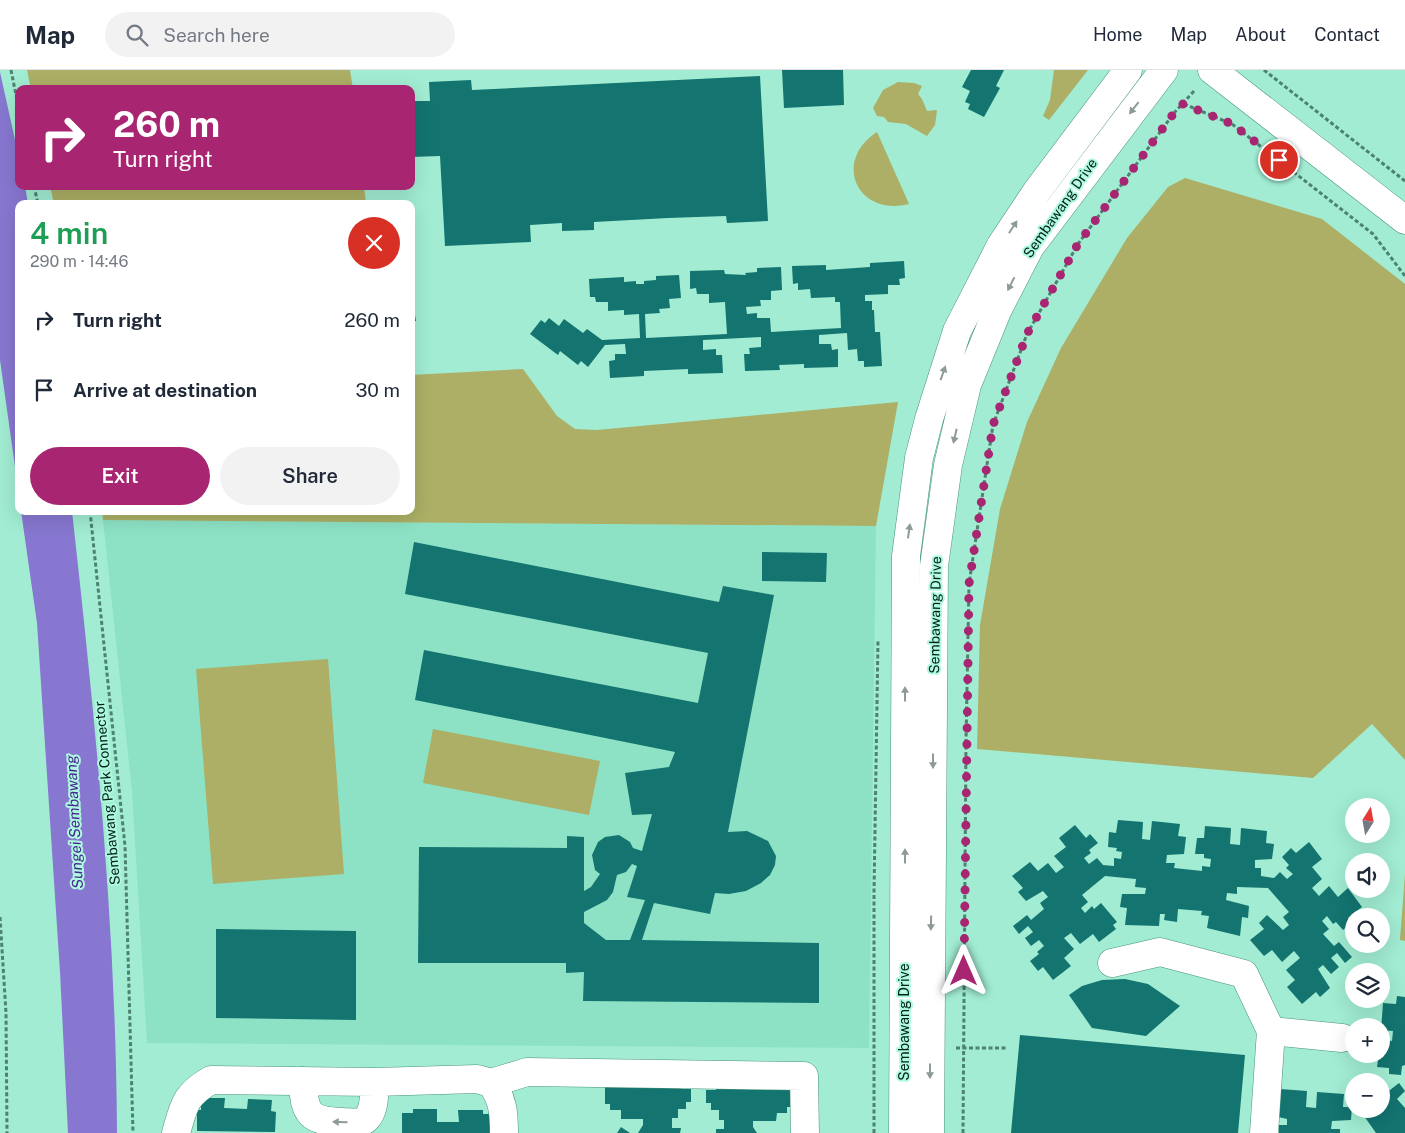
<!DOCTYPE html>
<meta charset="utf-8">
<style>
body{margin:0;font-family:"Public Sans",sans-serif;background:#f2f2f3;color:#1f2937;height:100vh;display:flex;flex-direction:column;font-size:19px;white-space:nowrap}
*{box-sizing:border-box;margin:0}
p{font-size:16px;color:#747a83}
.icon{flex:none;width:28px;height:28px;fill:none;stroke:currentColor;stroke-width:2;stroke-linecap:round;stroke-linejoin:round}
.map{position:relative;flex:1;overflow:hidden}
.details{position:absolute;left:15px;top:130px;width:400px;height:315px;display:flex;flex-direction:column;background:#fff;border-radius:10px;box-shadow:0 5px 20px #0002}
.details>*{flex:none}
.top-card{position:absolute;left:15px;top:15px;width:400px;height:105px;border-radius:10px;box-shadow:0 5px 20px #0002;background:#a82571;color:#fff;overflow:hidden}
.needle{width:32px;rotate:11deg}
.tools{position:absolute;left:1345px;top:728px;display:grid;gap:10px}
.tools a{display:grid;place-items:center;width:45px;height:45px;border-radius:50%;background:#fff;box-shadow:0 5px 20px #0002;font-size:25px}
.pin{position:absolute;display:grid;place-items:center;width:42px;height:42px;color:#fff;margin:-21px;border:2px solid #fff;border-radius:50%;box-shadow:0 1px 5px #0007}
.me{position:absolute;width:55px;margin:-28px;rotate:0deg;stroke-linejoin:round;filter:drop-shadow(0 0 4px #0008)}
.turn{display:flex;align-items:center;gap:18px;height:105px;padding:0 15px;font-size:22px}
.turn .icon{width:65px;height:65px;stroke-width:2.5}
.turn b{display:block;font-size:35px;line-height:42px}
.round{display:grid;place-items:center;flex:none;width:52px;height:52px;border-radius:26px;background:#f2f2f3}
.head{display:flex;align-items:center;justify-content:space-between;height:85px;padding:0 15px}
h1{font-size:30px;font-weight:600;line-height:38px;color:#1e9e55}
.cta{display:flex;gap:10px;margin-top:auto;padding:10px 15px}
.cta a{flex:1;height:58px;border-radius:30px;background:#a82571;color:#fff;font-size:20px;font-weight:600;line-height:58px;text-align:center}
.cta a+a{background:#f2f2f3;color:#1f2937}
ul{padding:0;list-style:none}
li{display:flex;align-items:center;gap:15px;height:70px;padding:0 15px}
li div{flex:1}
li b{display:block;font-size:19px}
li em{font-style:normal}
header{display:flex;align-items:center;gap:30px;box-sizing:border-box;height:70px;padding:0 25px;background:#fff;border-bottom:1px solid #e0e1e3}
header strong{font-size:24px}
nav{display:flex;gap:28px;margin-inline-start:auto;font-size:18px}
.search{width:350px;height:45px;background:#f2f2f3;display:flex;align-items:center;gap:12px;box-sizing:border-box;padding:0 18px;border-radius:28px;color:#747a83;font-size:19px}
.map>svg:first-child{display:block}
.built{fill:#8de2c5}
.green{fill:#acaf65}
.water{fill:#8777d0}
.building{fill:#137470;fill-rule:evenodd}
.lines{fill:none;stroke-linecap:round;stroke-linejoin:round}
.minor-casing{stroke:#49937b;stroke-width:29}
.major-casing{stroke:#49937b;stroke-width:29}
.path{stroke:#4d8170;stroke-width:3;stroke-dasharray:4 2.5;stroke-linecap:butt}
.minor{stroke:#fff;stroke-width:28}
.major{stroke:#fff;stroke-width:28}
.oneway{fill:#8d9b97}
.route{stroke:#a82571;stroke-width:9;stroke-dasharray:0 16.2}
.labels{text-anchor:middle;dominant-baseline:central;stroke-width:4;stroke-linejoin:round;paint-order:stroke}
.street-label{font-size:14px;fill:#012017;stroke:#aef9df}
.water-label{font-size:15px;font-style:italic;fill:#472691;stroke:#aef9df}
</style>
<header>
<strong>Map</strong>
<div class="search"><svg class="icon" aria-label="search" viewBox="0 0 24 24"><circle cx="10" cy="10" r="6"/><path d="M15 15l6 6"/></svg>Search here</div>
<nav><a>Home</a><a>Map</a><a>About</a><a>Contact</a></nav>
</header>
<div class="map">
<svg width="1405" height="1063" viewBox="0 0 1405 1063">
<rect width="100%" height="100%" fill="#a1ecd2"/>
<!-- built -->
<path class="built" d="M 103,450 L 876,456 L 869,978 L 147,973 L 132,721 Z"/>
<!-- green -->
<path class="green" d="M 27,0 L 350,0 L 353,19 L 31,19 Z
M 1054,0 L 1088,0 L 1049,50 L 1043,46 L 1050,30 Z
M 898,12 L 914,13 L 922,16 L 918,24 L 922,29 L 927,41 L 937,40 L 935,55 L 927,66 L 906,54 L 888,52 L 884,47 L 877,46 L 873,38 L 883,20 Z
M 877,62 L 909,134 C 857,147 832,91 877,62 Z
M 1185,108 L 1322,149 L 1405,214 L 1405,690 L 1372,654 L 1313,708 L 977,679 L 980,555 L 1000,439 L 1027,352 L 1061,278 L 1127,168 L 1168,117 Z
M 50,116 L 364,116 L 366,134 L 54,134 Z
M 523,299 L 557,346 L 575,359 L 597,360 L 898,332 L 876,456 L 103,450 L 102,441 L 411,441 L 411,305 Z
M 328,589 L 344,804 L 213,814 L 196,599 Z
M 433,659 L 600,691 L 589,745 L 423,713 Z
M 1405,804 L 1405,871 L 1400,870 Z"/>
<!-- water -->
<path class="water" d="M 0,2 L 19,88 L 19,116 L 25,116 L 28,134 L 19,134 L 19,425 L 0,290 Z
M 21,441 L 72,441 C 95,648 116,855 117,1063 L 68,1063 L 60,902 L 37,553 Z"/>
<!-- building -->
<path class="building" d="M 782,0 L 843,0 L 844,35 L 784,38 Z
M 971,0 L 1004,0 L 996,16 L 1000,18 L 984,47 L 968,39 L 970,34 L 965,32 L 970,21 L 962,17 Z
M 760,6 L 768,151 L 727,153 L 726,146 L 668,148 L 594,152 L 594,160 L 562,161 L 562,153 L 530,155 L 531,172 L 445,176 L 440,86 L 411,87 L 411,31 L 430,31 L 429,12 L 471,10 L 472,20 Z
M 904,191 L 905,208 L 899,209 L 900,215 L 888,215 L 888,224 L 865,225 L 865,231 L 872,231 L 872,240 L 874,240 L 875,262 L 880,262 L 882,296 L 864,297 L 864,291 L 858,291 L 857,279 L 848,280 L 847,263 L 819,265 L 819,274 L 831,274 L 832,280 L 838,279 L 838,297 L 804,298 L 804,294 L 779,295 L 780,300 L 745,301 L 744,284 L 750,284 L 749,278 L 761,277 L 761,267 L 703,270 L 703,280 L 716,279 L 716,285 L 722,285 L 723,303 L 688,304 L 688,299 L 644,301 L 644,306 L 610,308 L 609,291 L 615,290 L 615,284 L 626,284 L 625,274 L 605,275 L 588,297 L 581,291 L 578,295 L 560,281 L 558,285 L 530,264 L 541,250 L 545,253 L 549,248 L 559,256 L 564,249 L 583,263 L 587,259 L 602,270 L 640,268 L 639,244 L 624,245 L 624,240 L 608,241 L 608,232 L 596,232 L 595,227 L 590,227 L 589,209 L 624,207 L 624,212 L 636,211 L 636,214 L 644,214 L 644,211 L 656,210 L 656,206 L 679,205 L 681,228 L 669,229 L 670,238 L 659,239 L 660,243 L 645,244 L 646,268 L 727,264 L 725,232 L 709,233 L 709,224 L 697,224 L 696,218 L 690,219 L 690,201 L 724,200 L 725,204 L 746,205 L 745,203 L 757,202 L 757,198 L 781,197 L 782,220 L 771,221 L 771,230 L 760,230 L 761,236 L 746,237 L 747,244 L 757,243 L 757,248 L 770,248 L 771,262 L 841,258 L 840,232 L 835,232 L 835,227 L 811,228 L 810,219 L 798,220 L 798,213 L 793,214 L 792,196 L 826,195 L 826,200 L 870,197 L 870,193 Z
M 411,223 L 416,251 L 411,252 Z
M 414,472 L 719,532 L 723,516 L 774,525 L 728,762 L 747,761 L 768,771 L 776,786 L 775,795 L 770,805 L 761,813 L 746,821 L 729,824 L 715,823 L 710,844 L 654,833 L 642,870 L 819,873 L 819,933 L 583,931 L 584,902 L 566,903 L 566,893 L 418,893 L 419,777 L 567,778 L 567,766 L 584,767 L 584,821 L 591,817 L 600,804 L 595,800 L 592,785 L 598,772 L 605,767 L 619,765 L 630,772 L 633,778 L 642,781 L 652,744 L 632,745 L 625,703 L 669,697 L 675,682 L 415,630 L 424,580 L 698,633 L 708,583 L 405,524 ZM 632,794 L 637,796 L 627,827 L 645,830 L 630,870 L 606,870 L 584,853 L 584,842 L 607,830 L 613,822 L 617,805 L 626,802 Z
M 762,482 L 827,483 L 826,512 L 762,511 Z
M 1118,750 L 1143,752 L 1142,769 L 1150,770 L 1152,751 L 1180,754 L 1178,766 L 1186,767 L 1184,784 L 1167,785 L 1166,793 L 1175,793 L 1174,798 L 1202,801 L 1202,796 L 1210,797 L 1211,789 L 1204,788 L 1204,784 L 1195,784 L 1197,768 L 1204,768 L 1205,756 L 1231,758 L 1230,774 L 1240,775 L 1241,758 L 1267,761 L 1266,773 L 1274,774 L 1272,789 L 1255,790 L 1255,798 L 1261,798 L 1261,806 L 1274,808 L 1280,802 L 1287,809 L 1293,804 L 1286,798 L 1289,795 L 1282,787 L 1291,778 L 1296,783 L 1309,772 L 1322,789 L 1312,797 L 1322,809 L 1312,818 L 1319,826 L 1329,816 L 1338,827 L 1348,818 L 1362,837 L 1348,848 L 1352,852 L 1343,860 L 1336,852 L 1333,854 L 1327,846 L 1322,851 L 1329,859 L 1323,864 L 1334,876 L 1339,872 L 1352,887 L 1345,893 L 1337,883 L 1331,888 L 1339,897 L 1331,904 L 1323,895 L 1318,899 L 1330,918 L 1320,927 L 1316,922 L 1302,934 L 1287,917 L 1295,910 L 1286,900 L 1300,888 L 1294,881 L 1282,892 L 1272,880 L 1264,886 L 1250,870 L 1264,859 L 1259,853 L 1267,845 L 1283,860 L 1289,855 L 1283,847 L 1289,842 L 1268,818 L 1237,817 L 1237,824 L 1227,823 L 1226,830 L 1249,836 L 1248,848 L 1242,847 L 1240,866 L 1207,858 L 1209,846 L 1201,845 L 1202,841 L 1178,839 L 1177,852 L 1164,850 L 1165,844 L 1160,844 L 1159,856 L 1125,855 L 1127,838 L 1120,837 L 1122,824 L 1145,824 L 1146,818 L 1135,817 L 1136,809 L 1105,806 L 1082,825 L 1088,832 L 1081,838 L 1085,843 L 1092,836 L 1094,839 L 1101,833 L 1117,852 L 1113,855 L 1116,859 L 1099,872 L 1093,864 L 1080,874 L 1071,863 L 1064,868 L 1074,879 L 1064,888 L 1071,896 L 1053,910 L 1043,897 L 1038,901 L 1030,891 L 1039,884 L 1037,882 L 1044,876 L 1039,870 L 1031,876 L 1025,868 L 1033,862 L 1028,856 L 1019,864 L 1013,856 L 1027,845 L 1031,850 L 1044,839 L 1040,833 L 1048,827 L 1043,821 L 1026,831 L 1018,822 L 1023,818 L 1012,806 L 1030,792 L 1038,801 L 1048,793 L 1056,803 L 1064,797 L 1054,786 L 1066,777 L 1059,768 L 1075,755 L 1086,768 L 1090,764 L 1098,773 L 1089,780 L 1091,783 L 1084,788 L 1089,794 L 1097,788 L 1103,795 L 1114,796 L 1114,788 L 1121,789 L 1122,782 L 1116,781 L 1117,778 L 1108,777 L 1109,762 L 1116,763 Z
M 216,859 L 356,861 L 356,950 L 216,948 Z
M 1125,909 L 1148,914 L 1180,936 L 1146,966 L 1092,958 L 1069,925 L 1082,916 L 1102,910 Z
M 1397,926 L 1405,927 L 1405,995 L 1402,996 L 1401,1005 L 1389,1004 L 1389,998 L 1377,997 L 1379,984 L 1381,984 L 1381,969 L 1392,971 L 1393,961 L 1381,960 L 1383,933 L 1396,934 Z
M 1020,965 L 1245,985 L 1238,1063 L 1011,1063 Z
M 1399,1013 L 1405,1021 L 1397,1029 L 1405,1038 L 1405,1063 L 1376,1063 L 1362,1043 L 1367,1039 L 1381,1039 L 1381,1027 Z
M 616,1015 L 662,1018 L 662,1015 L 682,1016 L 681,1019 L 691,1019 L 691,1032 L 686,1032 L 686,1039 L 678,1039 L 678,1048 L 672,1048 L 672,1058 L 681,1058 L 680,1063 L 638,1063 L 643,1055 L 643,1049 L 621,1049 L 621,1040 L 610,1040 L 610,1034 L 605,1034 L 605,1017 L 616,1017 Z
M 716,1017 L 759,1020 L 760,1017 L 782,1017 L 782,1020 L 792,1020 L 792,1037 L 787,1037 L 787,1043 L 777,1043 L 776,1051 L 753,1051 L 753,1057 L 757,1063 L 716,1063 L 716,1059 L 724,1059 L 724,1050 L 719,1050 L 719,1040 L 711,1040 L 711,1033 L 706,1033 L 706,1020 L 716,1020 Z
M 1280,1019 L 1307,1021 L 1306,1037 L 1316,1038 L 1317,1022 L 1344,1024 L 1343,1037 L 1352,1037 L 1351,1050 L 1332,1051 L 1331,1059 L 1340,1059 L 1340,1063 L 1279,1063 L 1279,1055 L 1287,1055 L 1287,1049 L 1270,1045 Z
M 201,1028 L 225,1028 L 224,1038 L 247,1039 L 248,1029 L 272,1030 L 271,1041 L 276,1042 L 275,1062 L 197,1061 L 197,1040 L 201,1040 Z
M 413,1039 L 437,1039 L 437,1052 L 459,1052 L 458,1040 L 483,1040 L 483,1044 L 494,1044 L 494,1063 L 402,1063 L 402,1043 L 413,1043 Z
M 621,1057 L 630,1063 L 617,1063 Z"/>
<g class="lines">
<defs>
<path id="minor" d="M 1212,0 L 1405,150
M 1112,893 L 1160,882 L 1244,904 L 1271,961 L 1264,1063
M 1271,961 L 1342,968
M 303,1011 C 304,1045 310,1051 343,1052 C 351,1052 360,1054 366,1049 C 375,1041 374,1024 375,1012
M 491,1013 C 503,1029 504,1043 504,1063
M 176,1063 C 184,1035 185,1025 211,1010 L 375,1012 L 477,1009 L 491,1013 L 527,1002 L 804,1006 L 805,1063"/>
<path id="major" d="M 903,1063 L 906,486 L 919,388 L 929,349 L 957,261 L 1001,175 L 1037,121 L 1128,0
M 930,1063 L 934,496 L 948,395 L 967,315 L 998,239 L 1030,177 L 1164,0"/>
</defs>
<!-- minor casing -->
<use href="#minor" class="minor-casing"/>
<!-- major casing -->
<use href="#major" class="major-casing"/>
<!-- path -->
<path class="path" d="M 11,0 L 19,40
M 1264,0 L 1405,111
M 1184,34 L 1232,54 L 1373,164 L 1405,206
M 34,116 L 38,134
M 90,441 L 125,776 L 133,1063
M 0,847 L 6,943 L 7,1063
M 956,978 L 1008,978
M 874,1063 L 874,822 L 878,569
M 963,1063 L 966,671 L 969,514 L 993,355 L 1027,264 L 1078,174 L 1174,43 L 1195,20"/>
<!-- minor -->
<use href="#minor" class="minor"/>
<!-- major -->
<use href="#major" class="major"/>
</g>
<!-- one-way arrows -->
<defs><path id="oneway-solid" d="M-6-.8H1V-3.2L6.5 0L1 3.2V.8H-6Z" transform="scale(1.25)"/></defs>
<g class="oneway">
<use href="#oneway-solid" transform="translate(1134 38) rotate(128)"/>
<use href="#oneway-solid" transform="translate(1013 157) rotate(-57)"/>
<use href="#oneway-solid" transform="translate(1011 214) rotate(117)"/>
<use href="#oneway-solid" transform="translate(943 303) rotate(-71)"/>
<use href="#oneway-solid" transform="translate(955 366) rotate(103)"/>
<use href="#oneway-solid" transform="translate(909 461) rotate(-82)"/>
<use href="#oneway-solid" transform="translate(905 624) rotate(-90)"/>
<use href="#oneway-solid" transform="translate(933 691) rotate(90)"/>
<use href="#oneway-solid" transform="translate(905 786) rotate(-90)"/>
<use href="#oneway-solid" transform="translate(931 853) rotate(91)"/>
<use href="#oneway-solid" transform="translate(930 1001) rotate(90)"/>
<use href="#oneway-solid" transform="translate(340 1052) rotate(-178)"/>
</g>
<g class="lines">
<!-- route -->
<path class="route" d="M 964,901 L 969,514 L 993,355 L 1027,264 L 1078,174 L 1174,43 L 1183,34 L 1232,54 L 1279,90"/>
</g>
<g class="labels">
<!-- street labels -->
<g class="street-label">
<text transform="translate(1060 138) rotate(-55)">Sembawang Drive</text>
<text transform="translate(935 545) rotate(-89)">Sembawang Drive</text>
<text transform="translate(107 723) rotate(-95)">Sembawang Park Connector</text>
<text transform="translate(904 952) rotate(-90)">Sembawang Drive</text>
</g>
<!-- water labels -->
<g class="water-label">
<text transform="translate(74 752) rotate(-93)">Sungei Sembawang</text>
</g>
</g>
</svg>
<div class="tools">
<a><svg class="needle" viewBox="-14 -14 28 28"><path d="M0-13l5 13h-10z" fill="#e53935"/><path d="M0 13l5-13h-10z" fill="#747a83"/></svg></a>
<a><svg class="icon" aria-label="sound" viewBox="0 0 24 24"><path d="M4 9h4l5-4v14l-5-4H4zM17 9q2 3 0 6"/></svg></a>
<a><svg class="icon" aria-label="search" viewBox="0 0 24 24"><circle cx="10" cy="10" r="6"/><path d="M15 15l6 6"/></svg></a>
<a><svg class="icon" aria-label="layers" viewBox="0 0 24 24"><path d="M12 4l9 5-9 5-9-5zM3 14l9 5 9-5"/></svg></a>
<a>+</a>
<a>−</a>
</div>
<div class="pin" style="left:1279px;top:90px;background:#d93025"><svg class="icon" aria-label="arrive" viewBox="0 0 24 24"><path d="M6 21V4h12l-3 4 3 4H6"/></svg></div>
<svg class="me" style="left:964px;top:901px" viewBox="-20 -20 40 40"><path d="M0-17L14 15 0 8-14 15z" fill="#a82571" stroke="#fff" stroke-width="4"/></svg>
<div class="top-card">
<div class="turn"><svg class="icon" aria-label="right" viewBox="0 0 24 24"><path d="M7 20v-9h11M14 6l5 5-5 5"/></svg><div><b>260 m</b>Turn right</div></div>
</div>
<section class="details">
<div class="head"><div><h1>4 min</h1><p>290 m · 14:46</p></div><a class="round" style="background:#d93025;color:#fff"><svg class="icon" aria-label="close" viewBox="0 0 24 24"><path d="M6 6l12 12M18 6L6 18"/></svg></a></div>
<ul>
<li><svg class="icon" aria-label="right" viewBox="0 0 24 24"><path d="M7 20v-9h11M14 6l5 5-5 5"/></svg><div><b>Turn right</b></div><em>260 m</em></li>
<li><svg class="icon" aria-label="arrive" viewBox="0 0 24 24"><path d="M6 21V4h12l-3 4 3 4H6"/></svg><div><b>Arrive at destination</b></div><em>30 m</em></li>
</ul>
<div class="cta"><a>Exit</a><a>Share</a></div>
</section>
</div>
